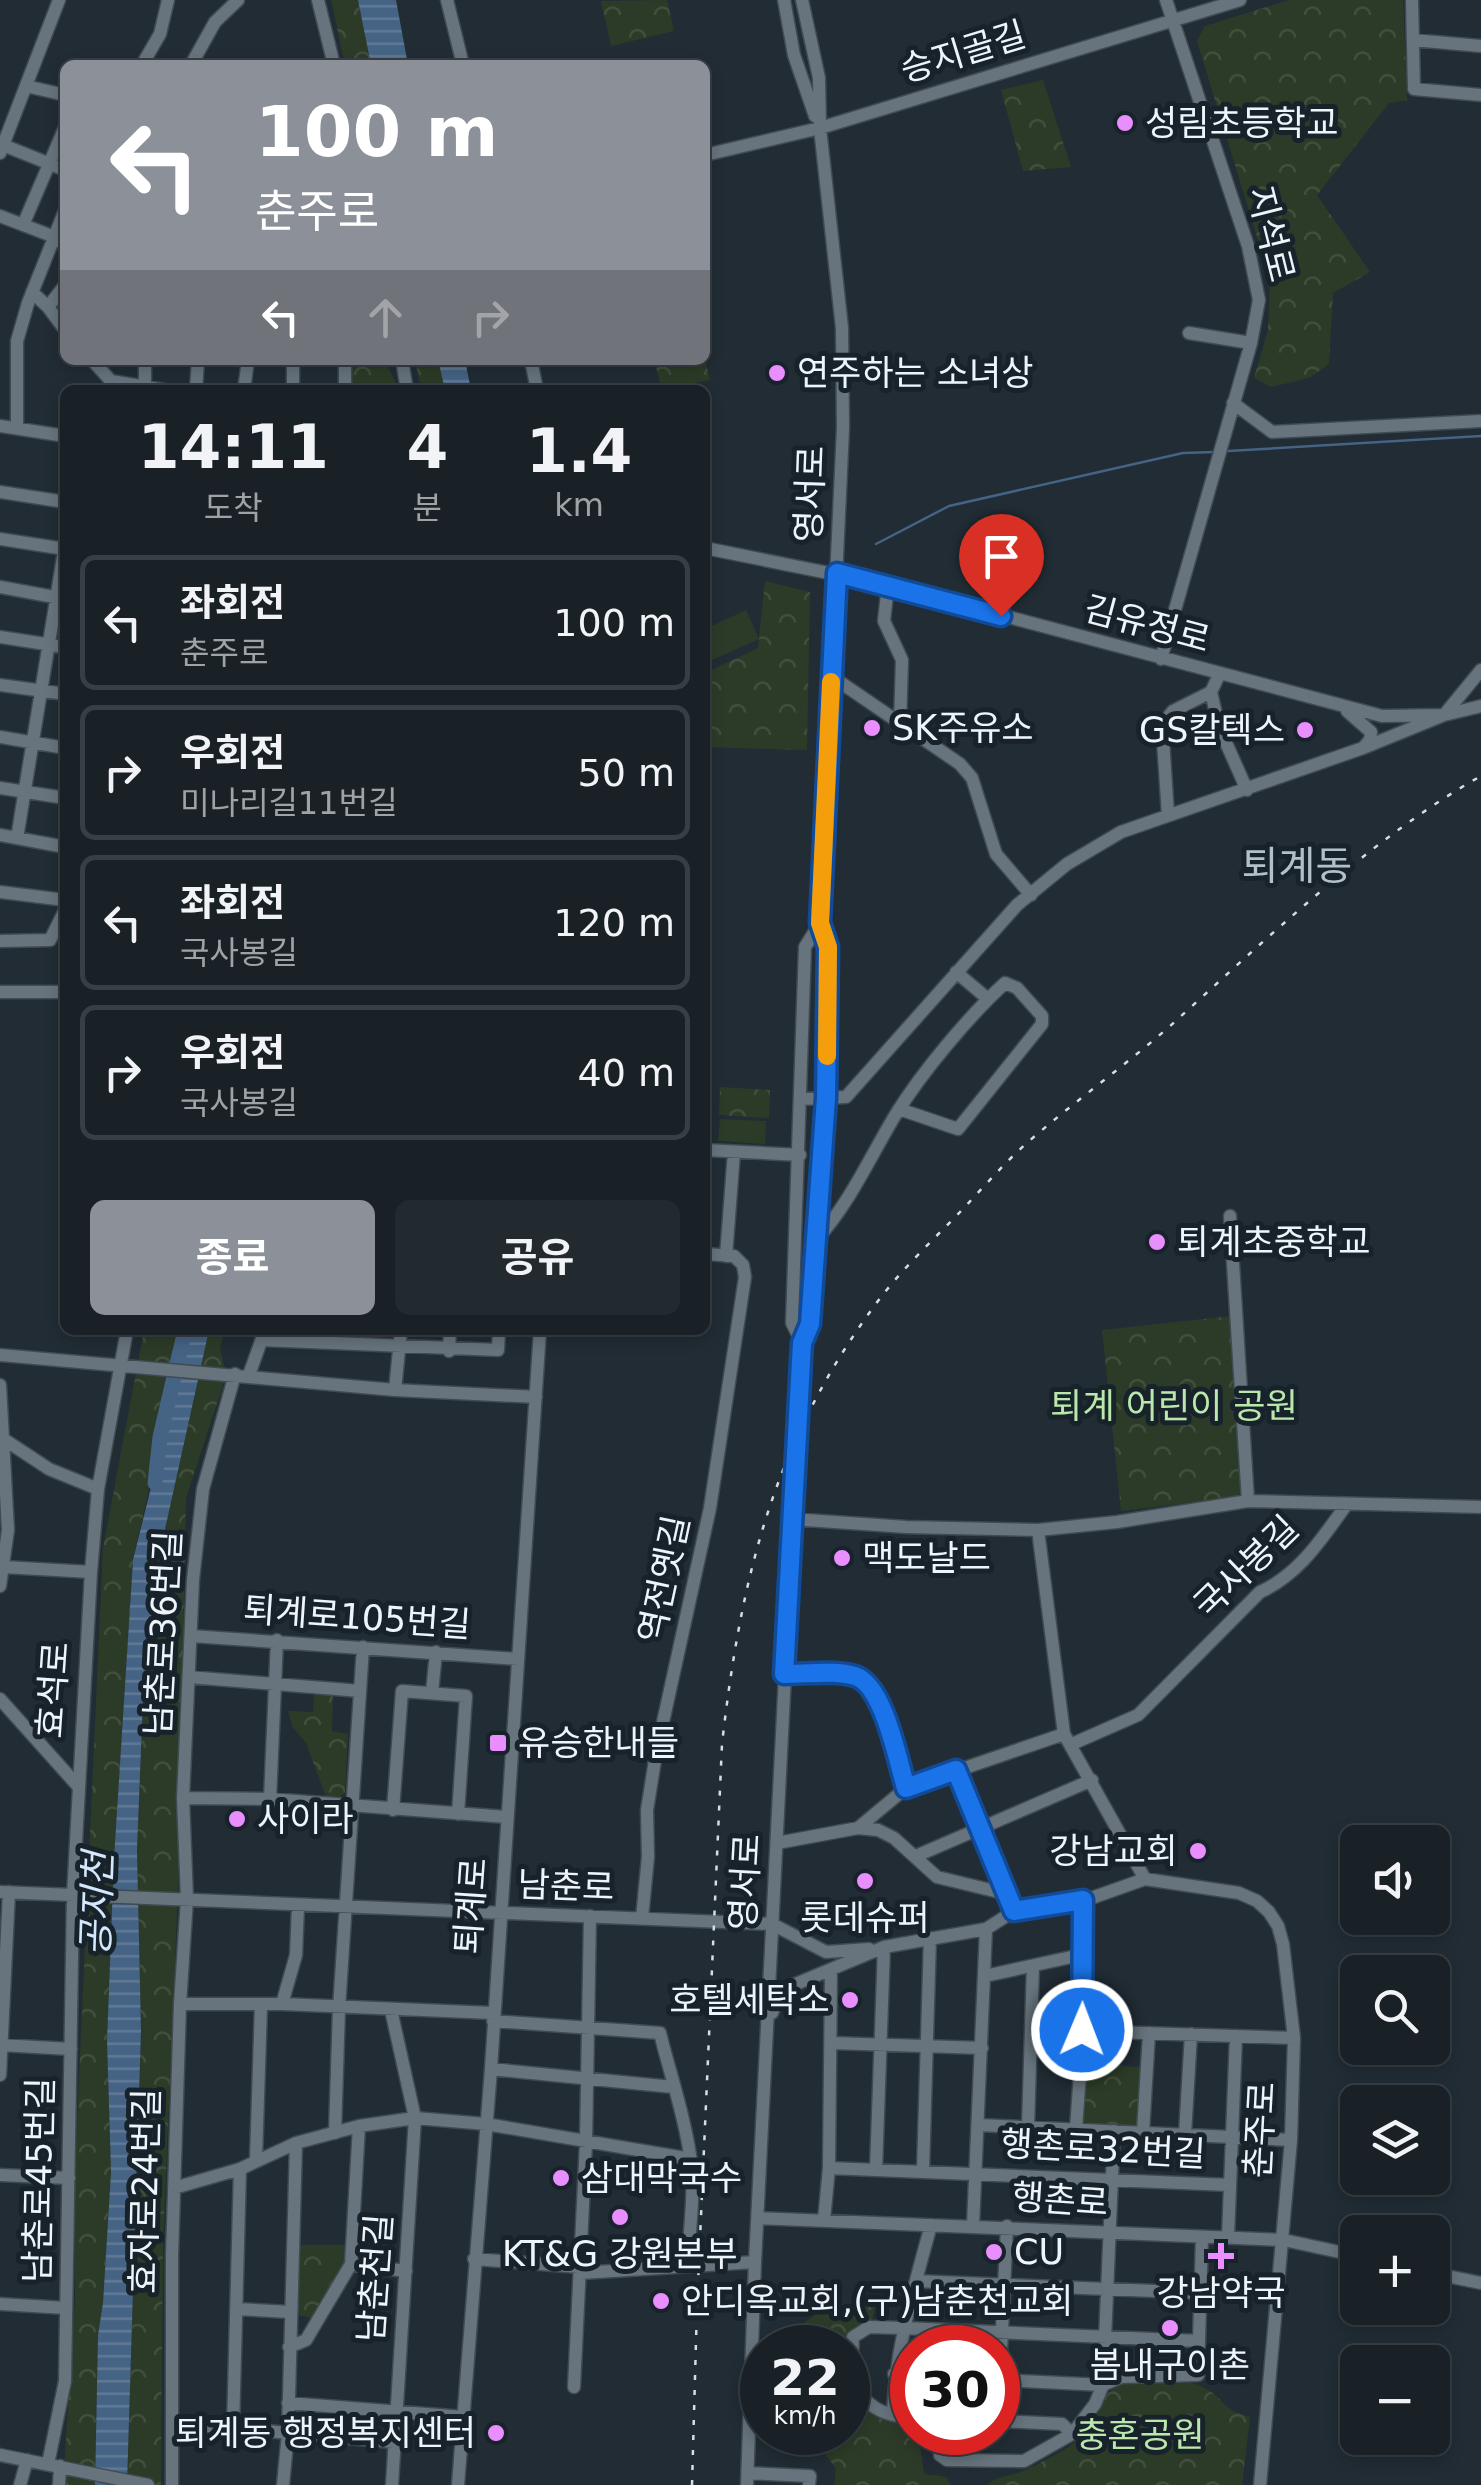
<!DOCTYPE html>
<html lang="ko">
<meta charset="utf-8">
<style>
body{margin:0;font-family:"DejaVu Sans","Noto Sans KR",sans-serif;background:#22292f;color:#f1f3f6;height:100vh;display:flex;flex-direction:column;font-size:38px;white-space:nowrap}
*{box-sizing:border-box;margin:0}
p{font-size:32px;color:#9fa3a7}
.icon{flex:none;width:55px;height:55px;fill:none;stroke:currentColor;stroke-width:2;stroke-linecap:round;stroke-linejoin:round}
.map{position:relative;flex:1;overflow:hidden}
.side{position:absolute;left:60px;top:385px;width:650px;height:950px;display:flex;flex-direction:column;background:#192127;border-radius:15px;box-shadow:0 5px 15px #0003,0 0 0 2px #373e44}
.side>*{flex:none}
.guide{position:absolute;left:60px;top:60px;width:650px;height:305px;border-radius:15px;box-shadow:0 5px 15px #0003,0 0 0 2px #373e44;background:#8c9099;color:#fff;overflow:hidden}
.tools{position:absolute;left:1340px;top:1825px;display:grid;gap:20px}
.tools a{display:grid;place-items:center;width:110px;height:110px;border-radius:15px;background:#192127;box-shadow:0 5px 15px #0003,0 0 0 2px #373e44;font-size:50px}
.speed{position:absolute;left:740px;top:2325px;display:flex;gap:20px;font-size:50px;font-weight:700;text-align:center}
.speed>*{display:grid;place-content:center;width:130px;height:130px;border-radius:50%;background:#192127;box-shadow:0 5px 15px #0003,0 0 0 2px #373e44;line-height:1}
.speed small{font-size:25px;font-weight:400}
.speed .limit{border:15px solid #d22;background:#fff;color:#111}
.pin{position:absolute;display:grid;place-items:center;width:85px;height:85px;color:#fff;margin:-102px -42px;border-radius:50% 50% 50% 0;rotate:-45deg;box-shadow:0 0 10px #0007}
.pin .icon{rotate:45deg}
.me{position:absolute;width:110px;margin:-55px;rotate:1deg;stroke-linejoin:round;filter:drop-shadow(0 0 8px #0008)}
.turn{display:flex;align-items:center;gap:35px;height:210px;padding:0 30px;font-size:45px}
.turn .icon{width:130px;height:130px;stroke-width:2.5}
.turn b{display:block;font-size:70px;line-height:85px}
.lanes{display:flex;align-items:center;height:95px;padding:0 30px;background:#0003;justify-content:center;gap:50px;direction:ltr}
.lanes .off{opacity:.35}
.eta{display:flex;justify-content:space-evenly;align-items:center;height:170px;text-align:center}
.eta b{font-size:60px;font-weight:700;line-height:70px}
.button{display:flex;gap:20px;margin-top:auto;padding:20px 30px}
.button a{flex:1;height:115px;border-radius:15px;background:#8c9099;color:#fff;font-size:40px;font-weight:700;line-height:115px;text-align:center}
.button a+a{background:#22292f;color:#f1f3f6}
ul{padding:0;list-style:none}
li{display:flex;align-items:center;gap:30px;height:135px;margin:0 20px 15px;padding:0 10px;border:5px solid #373e44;border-radius:15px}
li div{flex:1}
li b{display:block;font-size:38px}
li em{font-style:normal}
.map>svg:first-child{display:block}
.green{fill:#2c3b27}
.park{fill:url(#park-crowns)}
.water{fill:url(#water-rules)}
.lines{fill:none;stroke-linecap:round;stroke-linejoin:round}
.stream{stroke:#456384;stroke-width:2.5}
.river{stroke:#456384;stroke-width:15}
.minor-casing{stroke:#404a51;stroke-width:15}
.minor{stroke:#67747d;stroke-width:12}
.rail{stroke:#d6dde3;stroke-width:2.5;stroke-dasharray:5 10;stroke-linecap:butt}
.route-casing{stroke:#114b97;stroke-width:25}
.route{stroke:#1a73e8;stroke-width:18}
.slow{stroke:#f59e0b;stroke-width:18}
.poi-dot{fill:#e98efe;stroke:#18222a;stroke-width:4}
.labels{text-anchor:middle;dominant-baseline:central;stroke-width:10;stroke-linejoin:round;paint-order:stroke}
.street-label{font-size:35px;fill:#edf4fa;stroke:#18222a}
.poi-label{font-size:35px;fill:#edf4fa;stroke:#18222a;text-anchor:start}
.park-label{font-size:35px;fill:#bae8ac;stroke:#18222a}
.water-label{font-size:38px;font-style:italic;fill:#d3e7fd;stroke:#18222a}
.quarter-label{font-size:40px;fill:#b3c0cb;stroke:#18222a}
</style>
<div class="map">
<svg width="1481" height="2485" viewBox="0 0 1481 2485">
<defs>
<pattern id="park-crowns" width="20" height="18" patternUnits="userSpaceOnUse" patternTransform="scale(2.5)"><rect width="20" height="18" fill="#2c3b27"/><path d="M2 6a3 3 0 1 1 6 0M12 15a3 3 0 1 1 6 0" fill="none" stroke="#414e3c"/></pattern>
<pattern id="water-rules" width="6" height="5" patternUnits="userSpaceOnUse" patternTransform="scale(2.5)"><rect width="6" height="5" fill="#456384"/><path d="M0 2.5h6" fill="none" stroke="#607a96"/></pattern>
</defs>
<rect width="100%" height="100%" fill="#212c34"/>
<!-- green -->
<path class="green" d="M 746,610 L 759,639 L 710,661 L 705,650 L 705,629 Z
M 720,1119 L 766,1121 L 765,1144 L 718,1141 Z"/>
<!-- park -->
<path class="park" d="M 331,0 L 358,0 L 371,65 L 345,65 Z
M 667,0 L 674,31 L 611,46 L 601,1 Z
M 1289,0 L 1403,0 L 1407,100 L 1389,103 L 1317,195 L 1370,272 L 1333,293 L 1329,364 L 1309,378 L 1271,387 L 1254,378 L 1268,330 L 1270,279 L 1197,41 L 1205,26 Z
M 1043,80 L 1071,167 L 1023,171 L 1001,90 Z
M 705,359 L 710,380 L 662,390 L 654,360 Z
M 415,360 L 438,360 L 445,390 L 421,390 Z
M 358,362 L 386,363 L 399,390 L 351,390 L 351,371 Z
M 765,581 L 810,592 L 807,750 L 705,747 L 705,673 L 758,648 Z
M 720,1087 L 770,1090 L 769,1118 L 719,1115 Z
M 1231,1316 L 1242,1496 L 1121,1511 L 1102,1330 Z
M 144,1330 L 185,1330 L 133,1560 L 114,1858 L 107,2041 L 111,2172 L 103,2303 L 98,2335 L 95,2485 L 63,2485 L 75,2301 L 75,2167 L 103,1548 Z
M 209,1330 L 225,1330 L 220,1347 L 226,1376 L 186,1498 L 178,1889 L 163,2243 L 161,2485 L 127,2485 L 141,2030 L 137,1850 L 143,1699 L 158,1561 Z
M 314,1692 L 333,1693 L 332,1731 L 348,1734 L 345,1793 L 337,1798 L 326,1797 L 306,1743 L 292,1726 L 288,1711 L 313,1712 Z
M 1085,2062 L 1145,2068 L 1139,2123 L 1134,2128 L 1083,2125 Z
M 295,2245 L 348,2245 L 348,2261 L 312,2318 L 293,2314 Z
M 867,2295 L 873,2296 L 871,2303 L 875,2307 L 872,2320 L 854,2327 L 843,2347 L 777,2348 L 777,2342 L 829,2305 L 849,2303 Z
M 1128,2381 C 1150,2382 1182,2377 1202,2387 C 1224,2396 1219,2409 1250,2417 L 1242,2485 L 987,2485 C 997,2476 1011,2476 1023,2471 C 1036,2465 1069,2449 1078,2439 C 1099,2418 1095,2394 1128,2381 Z
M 848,2382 L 855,2396 L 919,2438 L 924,2474 L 947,2477 L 950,2485 L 834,2485 L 836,2469 L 818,2444 L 803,2442 L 799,2433 L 848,2432 Z"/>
<!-- water -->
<path class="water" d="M 358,0 L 396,0 L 408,65 L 371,65 Z
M 438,360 L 465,360 L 471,390 L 445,390 Z
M 190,1330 L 209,1330 L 158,1561 L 143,1699 L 137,1850 L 141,2030 L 127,2485 L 95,2485 L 98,2335 L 103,2303 L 111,2172 L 107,2041 L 114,1858 L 133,1560 Z"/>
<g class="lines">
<!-- stream -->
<path class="stream" d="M 1228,451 L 1481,436
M 876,544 L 949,506 L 1183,453 L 1215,452"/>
<!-- river -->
<path class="river" d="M 155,1483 L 160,1437 L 185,1330"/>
<defs>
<path id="minor" d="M 318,0 L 334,65
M 447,0 L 463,65
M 784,0 L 794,55 L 815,116
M 1412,0 L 1414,89 L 1481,95
M 1413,40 L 1481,46
M 142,65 L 160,34 L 168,0
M 191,65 L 215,22 L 238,0
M 26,86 L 65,95
M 3,145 L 65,170
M 0,153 L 59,0
M 705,155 L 820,128 L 1240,0
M 0,216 L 52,236 L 65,244
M 23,225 L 65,127
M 32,292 L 48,307 L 65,330
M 48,307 L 65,285
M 1189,333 L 1251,343
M 92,360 L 111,381 L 164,390
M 145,360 L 145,386
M 345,360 L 345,390
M 402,360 L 407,390
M 531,360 L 537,390
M 196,390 L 198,360
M 244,390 L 248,360
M 293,390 L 293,360
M 1233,403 L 1272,432 L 1481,421
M 0,426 L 65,436
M 17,428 L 17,341 L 28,303 L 65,210
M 0,492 L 65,502
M 0,539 L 65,549
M 705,548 L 888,585 L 1382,716 L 1444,715 L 1481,706
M 888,585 L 884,621 L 902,660 L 900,724
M 0,587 L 65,599
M 0,637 L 65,647
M 1161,659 L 1251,343 L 1259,300 L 1248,246 L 1166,0
M 1219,675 L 1211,692 L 1219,727 L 1247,790
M 831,676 L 960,764 L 972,778 L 996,854 L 1031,895
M 0,685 L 65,694
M 1347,711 L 1371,732 L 1370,740 L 1364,747
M 0,737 L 65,748
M 0,788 L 65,798
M 1168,815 L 1162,725 L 1173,711 L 1211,692
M 0,835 L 65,847
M 17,838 L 65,545
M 0,892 L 65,900
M 0,941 L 50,940 L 65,910
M 956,972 L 988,999
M 0,992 L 65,992
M 801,1099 L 846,1097 L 1017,905 L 1067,864 L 1121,832 L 1363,748 L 1444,715 L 1481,670
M 705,1150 L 800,1155
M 1230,1216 L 1248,1501
M 817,1239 C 850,1203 871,1155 896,1114 C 922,1072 969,1016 1005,983 L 1017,988 L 1042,1016 L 1042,1024 L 958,1129 L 899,1109
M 726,1256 L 734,1152
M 262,1340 L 498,1350 L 499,1330
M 802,1343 L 792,1323 L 805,947 L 820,923
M 449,1351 L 450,1330
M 0,1355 L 395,1390 L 536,1397
M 249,1375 L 265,1330
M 0,1385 L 8,1530 L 0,1586
M 395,1390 L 401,1330
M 5,1440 L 49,1469 L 98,1489
M 792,1519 L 906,1527 L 1038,1530 L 1117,1522 L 1248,1501 L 1481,1507
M 1038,1530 L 1064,1734 L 1145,1879
M 4,1567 L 91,1572
M 191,1636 L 518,1659
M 784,1674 C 806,1674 835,1670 855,1676 C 884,1684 898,1762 906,1788
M 189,1677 L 360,1691
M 432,1693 L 436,1652
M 0,1699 L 77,1785
M 1072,1744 L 1138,1715 L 1260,1592 C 1300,1574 1322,1538 1347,1504
M 956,1770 L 1009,1899
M 183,1798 L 270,1799 L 507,1817
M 270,1799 L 277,1640
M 393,1810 L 402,1691 L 466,1696 L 458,1814
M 858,1828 L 878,1830 L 894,1838 L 937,1877 L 1007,1894
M 777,1843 L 858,1828 L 906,1788 L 1064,1734
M 916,1856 L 1092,1780
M 0,1892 L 772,1924 L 826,1952 L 869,1949
M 642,1918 L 648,1857 L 647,1810 L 656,1754 L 710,1508 L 745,1277 L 743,1265 L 734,1256 L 705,1254
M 985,1976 L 1085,1954
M 180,2004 L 282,2004 L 493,2013
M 282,2004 L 296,1955 L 298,1906
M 391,2010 L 415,2118 L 392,2485
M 772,2013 L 778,1999 L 791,1986 L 884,1947 L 986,1929 L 1014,1911 L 1083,1901 L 1145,1879 L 1239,1893 L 1257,1901 L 1269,1912 L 1278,1926 L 1283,1944 L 1294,2038 L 1291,2140 L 1260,2485
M 493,2021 L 660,2033 C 670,2074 684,2113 690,2155 C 696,2189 689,2229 688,2265
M 1083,2031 L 1294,2038
M 832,2043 L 982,2048
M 0,2045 L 71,2049
M 491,2069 L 673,2087
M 0,2075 L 9,1892
M 979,2125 L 1291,2140
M 1028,2127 L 1033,1966
M 1076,2129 L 1083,2031 L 1083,1901
M 1143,2132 L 1149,2033
M 335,2133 L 339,2008 L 363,1647
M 1185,2134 L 1191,2034
M 256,2159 L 261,2005
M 829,2168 L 1229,2185
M 876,2170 L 884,1947
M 923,2171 L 930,1938
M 0,2175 L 69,2178
M 174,2188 L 240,2169 L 296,2143 L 359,2126 L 415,2118 L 486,2124 L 691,2159
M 758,2218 L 1284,2240 L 1358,2256
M 824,2220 L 829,2168 L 831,1971
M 973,2226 L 986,1929
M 1228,2237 L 1236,2036
M 474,2259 L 580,2267
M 351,2264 L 406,2271
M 581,2273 L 755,2262
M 1432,2273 L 1481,2283
M 916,2281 L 1203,2293
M 0,2304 L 66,2308
M 237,2309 L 290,2312
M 289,2347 L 306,2340 L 351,2264 L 359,2126
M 894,2374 L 912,2375
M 998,2380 L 1103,2385
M 1103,2385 L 1114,2131
M 574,2387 L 586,2142 L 590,1916
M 288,2403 L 464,2417
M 998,2413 L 1007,2226
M 893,2415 C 895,2349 914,2288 931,2225
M 912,2418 C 859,2414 850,2386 853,2337 L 869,2327 L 903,2328 L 1199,2341
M 998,2421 L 1062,2424 L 1072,2434
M 172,2423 L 394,2442
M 233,2428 L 240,2169
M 940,2432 L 940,2455 L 947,2460 L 1024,2461 L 1072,2434 L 1095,2404 L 1103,2385 L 1121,2377 L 1198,2375 L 1202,2238
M 0,2455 L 148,2485
M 48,2464 L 65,2381 L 73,1896 L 91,1572 L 98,1489 L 127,1330
M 748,2473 L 810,2476 L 809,2485
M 20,2485 L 27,2460
M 59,2485 L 60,2466
M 172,2485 L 172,2256 L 180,2004 L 187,1899 L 183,1798 L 193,1580 L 203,1489 L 235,1374
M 283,2485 L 288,2433 L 296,2143
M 458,2485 L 491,2069 L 540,1330
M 747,2485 L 755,2262 L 802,1343 L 810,1324 L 826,1098 L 828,947 L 820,923 L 843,428 L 842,328 L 820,128 L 819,78 L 802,0"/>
</defs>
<!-- minor casing -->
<use href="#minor" class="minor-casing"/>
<!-- minor -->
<use href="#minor" class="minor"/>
<!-- rail -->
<path class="rail" d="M 692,2485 L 697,2306 L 722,1744 C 741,1576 774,1440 878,1301 C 902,1269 932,1241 960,1212 C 982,1189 1004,1163 1028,1142 C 1074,1102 1123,1067 1169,1027 C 1262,943 1372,837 1481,776"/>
</g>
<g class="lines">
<defs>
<path id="route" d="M 1001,616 L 837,573 L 820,923 L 828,947 L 826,1098 L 810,1324 L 802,1343 L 784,1674 C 806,1674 835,1670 855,1676 C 884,1685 898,1762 906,1788 L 956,1770 L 1014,1911 L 1083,1900 L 1082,2030"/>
</defs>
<!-- route casing -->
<use href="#route" class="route-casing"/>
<!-- route -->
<use href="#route" class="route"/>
<!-- slow -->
<path class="slow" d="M 827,1056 L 828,947 L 820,923 L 831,682"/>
</g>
<!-- markers -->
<g class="poi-dot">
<circle cx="1125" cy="123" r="10"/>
<circle cx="777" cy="373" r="10"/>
<circle cx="872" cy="728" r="10"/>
<circle cx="1305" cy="730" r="10"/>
<circle cx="1157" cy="1242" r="10"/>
<circle cx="842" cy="1558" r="10"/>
<rect x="488" y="1733" width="20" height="20" rx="5"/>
<circle cx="237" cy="1819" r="10"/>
<circle cx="1198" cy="1851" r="10"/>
<circle cx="865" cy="1881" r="10"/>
<circle cx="850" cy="2000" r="10"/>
<circle cx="561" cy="2178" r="10"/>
<circle cx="620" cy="2217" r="10"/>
<circle cx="994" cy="2252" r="10"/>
<path d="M1216 2241h10v10h10v10h-10v10h-10v-10h-10v-10h10z"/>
<circle cx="661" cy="2301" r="10"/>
<circle cx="1170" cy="2328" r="10"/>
<circle cx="496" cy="2433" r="10"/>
</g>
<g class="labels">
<!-- street labels -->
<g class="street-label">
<text transform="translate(963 52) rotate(-17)">승지골길</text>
<text transform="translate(1271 234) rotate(76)">지석로</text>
<text transform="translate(810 494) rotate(-88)">영서로</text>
<text transform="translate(1147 624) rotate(15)">김유정로</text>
<text transform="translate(1246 1567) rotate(-44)">국사봉길</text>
<text transform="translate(664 1579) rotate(-78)">역전옛길</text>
<text transform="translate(357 1617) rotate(4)">퇴계로105번길</text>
<text transform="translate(163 1633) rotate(-87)">남춘로36번길</text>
<text transform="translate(53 1690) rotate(-86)">효석로</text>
<text transform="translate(745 1882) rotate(-87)">영서로</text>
<text transform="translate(566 1886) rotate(2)">남춘로</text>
<text transform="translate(471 1906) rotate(-86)">퇴계로</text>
<text transform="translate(1260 2130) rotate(-87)">춘주로</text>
<text transform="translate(1103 2149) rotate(3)">행촌로32번길</text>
<text transform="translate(39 2180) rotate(-89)">남춘로45번길</text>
<text transform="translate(145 2191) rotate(-89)">효자로24번길</text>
<text transform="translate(1060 2200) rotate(4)">행촌로</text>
<text transform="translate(375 2278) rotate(-86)">남춘천길</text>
</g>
<!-- poi labels -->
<g class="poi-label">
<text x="1145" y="123">성림초등학교</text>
<text x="797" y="373">연주하는 소녀상</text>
<text x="892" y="728">SK주유소</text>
<text x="1285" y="730" text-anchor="end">GS칼텍스</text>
<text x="1177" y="1242">퇴계초중학교</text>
<text x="862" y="1558">맥도날드</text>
<text x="518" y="1743">유승한내들</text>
<text x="257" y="1819">사이라</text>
<text x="1178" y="1851" text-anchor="end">강남교회</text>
<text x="865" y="1918" text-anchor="middle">롯데슈퍼</text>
<text x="830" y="2000" text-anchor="end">호텔세탁소</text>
<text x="581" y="2178">삼대막국수</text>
<text x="1014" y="2252">CU</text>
<text x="620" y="2254" text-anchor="middle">KT&amp;G 강원본부</text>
<text x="1221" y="2293" text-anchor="middle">강남약국</text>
<text x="681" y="2301">안디옥교회,(구)남춘천교회</text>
<text x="1170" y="2365" text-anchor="middle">봄내구이촌</text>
<text x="476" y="2433" text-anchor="end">퇴계동 행정복지센터</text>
</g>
<!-- park labels -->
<g class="park-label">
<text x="1174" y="1406">퇴계 어린이 공원</text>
<text x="1140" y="2435">충혼공원</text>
</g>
<!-- water labels -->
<g class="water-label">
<text transform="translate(97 1904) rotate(-88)">공지천</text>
</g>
<!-- quarter labels -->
<g class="quarter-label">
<text x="1297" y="866">퇴계동</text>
</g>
</g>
</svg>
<div class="tools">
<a><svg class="icon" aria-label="sound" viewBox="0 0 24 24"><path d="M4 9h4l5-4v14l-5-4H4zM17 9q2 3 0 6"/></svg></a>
<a><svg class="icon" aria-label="search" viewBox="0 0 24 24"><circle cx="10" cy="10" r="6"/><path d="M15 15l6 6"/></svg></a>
<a><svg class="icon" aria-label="layers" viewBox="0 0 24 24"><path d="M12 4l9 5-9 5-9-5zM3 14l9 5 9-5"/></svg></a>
<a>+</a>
<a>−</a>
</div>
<div class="speed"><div>22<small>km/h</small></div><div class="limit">30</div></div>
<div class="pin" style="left:1001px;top:616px;background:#d93025"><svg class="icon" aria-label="arrive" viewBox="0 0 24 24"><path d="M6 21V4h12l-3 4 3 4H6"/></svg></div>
<svg class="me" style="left:1082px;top:2030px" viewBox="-20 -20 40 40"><circle r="17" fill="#1a73e8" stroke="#fff" stroke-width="3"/><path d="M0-11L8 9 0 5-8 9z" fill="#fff"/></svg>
<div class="guide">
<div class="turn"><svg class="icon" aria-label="left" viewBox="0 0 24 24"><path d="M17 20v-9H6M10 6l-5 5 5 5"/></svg><div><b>100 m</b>춘주로</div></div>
<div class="lanes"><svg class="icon" aria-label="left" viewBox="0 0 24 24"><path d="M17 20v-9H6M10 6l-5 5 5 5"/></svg><svg class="icon off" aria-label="ahead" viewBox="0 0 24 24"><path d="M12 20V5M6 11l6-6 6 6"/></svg><svg class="icon off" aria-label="right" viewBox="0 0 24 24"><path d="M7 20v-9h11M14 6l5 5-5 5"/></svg></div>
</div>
<section class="side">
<div class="eta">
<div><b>14:11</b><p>도착</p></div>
<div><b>4</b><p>분</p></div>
<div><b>1.4</b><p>km</p></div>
</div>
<ul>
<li><svg class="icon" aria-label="left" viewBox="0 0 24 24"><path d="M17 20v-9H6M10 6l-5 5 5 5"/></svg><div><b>좌회전</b><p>춘주로</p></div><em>100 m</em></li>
<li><svg class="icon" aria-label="right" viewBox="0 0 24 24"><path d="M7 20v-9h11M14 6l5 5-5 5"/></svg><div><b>우회전</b><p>미나리길11번길</p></div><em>50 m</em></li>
<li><svg class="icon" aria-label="left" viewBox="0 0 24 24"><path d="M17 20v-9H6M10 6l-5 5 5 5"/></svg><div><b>좌회전</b><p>국사봉길</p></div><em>120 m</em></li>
<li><svg class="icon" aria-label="right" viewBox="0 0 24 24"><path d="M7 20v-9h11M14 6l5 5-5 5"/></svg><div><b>우회전</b><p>국사봉길</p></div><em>40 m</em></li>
</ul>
<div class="button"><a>종료</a><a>공유</a></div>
</section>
</div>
